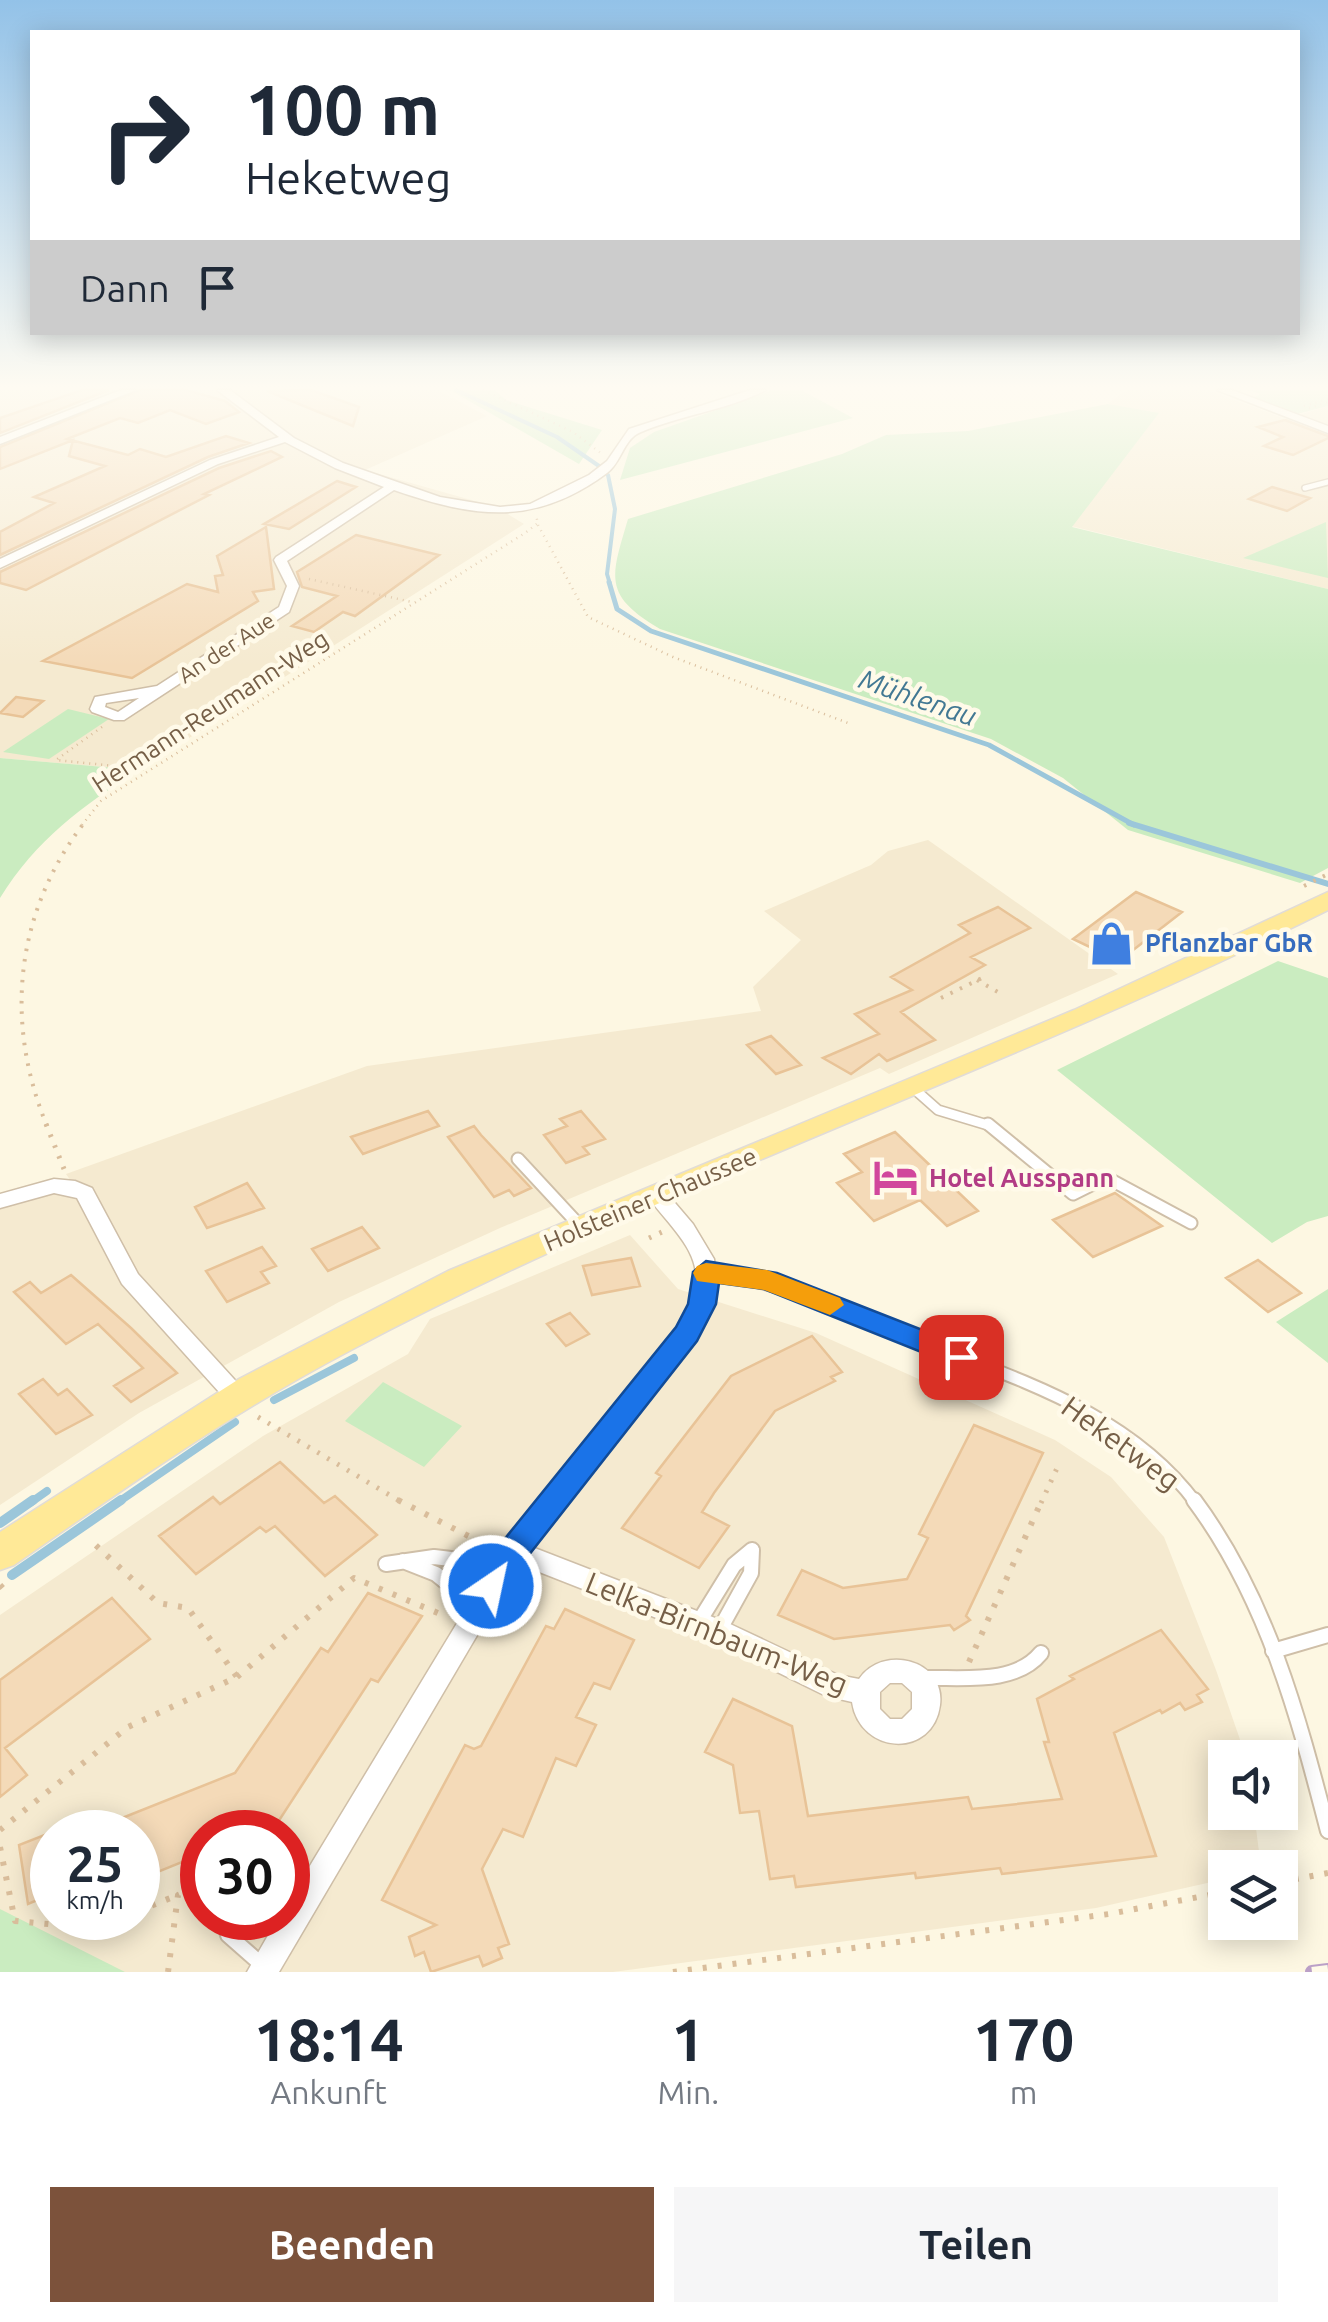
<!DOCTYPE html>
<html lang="de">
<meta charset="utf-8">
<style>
body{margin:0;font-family:Ubuntu,sans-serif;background:#f6f6f7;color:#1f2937;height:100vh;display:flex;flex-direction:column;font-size:38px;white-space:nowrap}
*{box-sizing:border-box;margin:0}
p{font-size:32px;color:#747a83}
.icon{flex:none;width:55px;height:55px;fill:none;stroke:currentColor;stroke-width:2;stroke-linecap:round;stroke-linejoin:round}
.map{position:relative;height:1972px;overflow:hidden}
.drawer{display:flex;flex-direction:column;background:#fff;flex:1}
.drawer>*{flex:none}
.banner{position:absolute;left:30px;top:30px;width:1270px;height:305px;border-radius:0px;box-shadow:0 5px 25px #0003;background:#fff;color:#1f2937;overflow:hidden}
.tools{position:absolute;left:1208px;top:1740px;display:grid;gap:20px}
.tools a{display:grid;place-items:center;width:90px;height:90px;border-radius:0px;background:#fff;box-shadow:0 5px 25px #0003;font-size:50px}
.speed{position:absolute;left:30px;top:1810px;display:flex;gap:20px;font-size:50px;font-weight:700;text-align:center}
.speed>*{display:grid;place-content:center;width:130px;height:130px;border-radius:50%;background:#fff;box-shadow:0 5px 25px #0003;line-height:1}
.speed small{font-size:25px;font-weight:400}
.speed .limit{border:15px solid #d22;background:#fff;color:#111}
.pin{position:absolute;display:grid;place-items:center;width:85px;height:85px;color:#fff;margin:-42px;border-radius:20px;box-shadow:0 5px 15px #0006}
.me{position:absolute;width:110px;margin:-55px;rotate:34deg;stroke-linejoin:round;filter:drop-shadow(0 0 8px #0008)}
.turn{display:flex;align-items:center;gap:35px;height:210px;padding:0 50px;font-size:45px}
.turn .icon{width:130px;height:130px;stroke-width:2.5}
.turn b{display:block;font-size:70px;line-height:85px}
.then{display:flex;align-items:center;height:95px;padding:0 50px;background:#0003;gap:20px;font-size:38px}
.eta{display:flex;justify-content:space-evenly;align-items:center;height:170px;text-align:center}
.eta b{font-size:60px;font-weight:700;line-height:70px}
.button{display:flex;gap:20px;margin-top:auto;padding:20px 50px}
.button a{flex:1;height:115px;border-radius:0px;background:#7c523b;color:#fff;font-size:40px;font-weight:700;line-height:115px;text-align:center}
.button a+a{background:#f6f6f7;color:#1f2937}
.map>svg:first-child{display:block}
.residential{fill:#f5ead0;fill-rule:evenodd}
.green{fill:#caecc0}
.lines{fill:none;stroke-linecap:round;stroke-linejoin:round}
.stream-far4{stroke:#9bc6da;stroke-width:4}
.stream-far3{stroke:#9bc6da;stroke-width:5}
.stream-far2{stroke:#9bc6da;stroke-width:6}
.stream-far1{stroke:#9bc6da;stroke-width:8}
.stream{stroke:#9bc6da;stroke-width:10}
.building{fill:#f4dab8;stroke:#e8c397;stroke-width:2.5}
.service-far3-casing{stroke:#cfbfa8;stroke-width:8}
.service-far2-casing{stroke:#cfbfa8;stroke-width:12}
.service-far1-casing{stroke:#cfbfa8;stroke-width:15}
.service-casing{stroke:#cfbfa8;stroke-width:18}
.minor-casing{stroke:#cfbfa8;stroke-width:3}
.primary-casing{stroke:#e1dcd7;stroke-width:3}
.path-far3{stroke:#d9bd9b;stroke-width:2.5;stroke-dasharray:1 5;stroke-linecap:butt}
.path-far2{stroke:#d9bd9b;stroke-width:4;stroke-dasharray:2.5 8;stroke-linecap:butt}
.path-far1{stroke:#d9bd9b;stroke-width:5;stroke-dasharray:2.5 9;stroke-linecap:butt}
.path{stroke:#d9bd9b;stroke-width:6;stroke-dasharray:4 11;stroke-linecap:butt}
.service-far3{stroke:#fff;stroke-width:5}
.service-far2{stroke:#fff;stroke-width:9}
.service-far1{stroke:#fff;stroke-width:11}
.service{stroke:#fff;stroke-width:14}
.minor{fill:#fff;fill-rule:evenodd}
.primary{fill:#ffe997;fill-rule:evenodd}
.rail-casing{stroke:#bba0c7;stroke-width:14}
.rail{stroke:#fffae9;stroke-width:10;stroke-dasharray:29;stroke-linecap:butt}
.route{fill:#1a73e8;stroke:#114b97;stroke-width:2.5}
.slow{fill:#f59e0b}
.labels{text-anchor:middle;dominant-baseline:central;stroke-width:9;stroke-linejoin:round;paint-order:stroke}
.far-street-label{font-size:22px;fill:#765f47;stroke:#fffae9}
.street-label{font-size:25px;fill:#765f47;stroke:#fffae9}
.shop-label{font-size:25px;font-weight:bold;fill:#366cbe;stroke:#fffae9;text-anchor:start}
.hotel-label{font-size:25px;font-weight:bold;fill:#b23c85;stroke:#fffae9;text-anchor:start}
.water-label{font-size:28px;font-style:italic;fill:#427893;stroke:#fffae9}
.near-street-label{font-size:30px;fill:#765f47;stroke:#fffae9}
</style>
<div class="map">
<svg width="1328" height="1972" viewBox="0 0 1328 1972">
<rect width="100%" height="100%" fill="#fdf7e2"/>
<!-- residential -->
<path class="residential" d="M 0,390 L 437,390 L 487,416 L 365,470 L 496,507 L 524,524 L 139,770 L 0,758 Z
M 1126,390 L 1207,390 L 1286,419 L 1328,406 L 1328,589 L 1071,526 L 1158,414 L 1108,404 Z
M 928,840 L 1118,974 L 889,1074 L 880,1068 L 500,1228 L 339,1302 L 139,1413 L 0,1505 L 0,1201 L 73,1184 L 66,1174 L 367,1066 L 761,1011 L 753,987 L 801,940 L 764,911 L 871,865 L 888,851 Z
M 630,1235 L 678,1289 L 816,1333 L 1055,1440 L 1111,1477 L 1164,1537 L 1216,1670 L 1246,1757 L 1225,1758 L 1225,1812 L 1254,1813 L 1261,1867 L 1225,1868 L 1225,1879 L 1096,1908 L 613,1972 L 66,1972 L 0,1946 L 0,1615 L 263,1436 L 408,1354 L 430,1319 ZM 52,1832 L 138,1832 L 138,1918 L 52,1918 ZM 202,1832 L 288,1832 L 288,1918 L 202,1918 Z"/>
<!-- green -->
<path class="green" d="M 450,390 L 495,390 L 506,400 L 602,430 L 579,464 Z
M 773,390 L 801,390 L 853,418 L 620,480 L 630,448 L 654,432 Z
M 1249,390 L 1328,390 L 1328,406 L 1297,414 L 1252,399 L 1260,394 Z
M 1108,404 L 1159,413 L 1072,527 L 1328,589 L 1328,868 L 1300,883 L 1128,830 L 1063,778 L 991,739 L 660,629 C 602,595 611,577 628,519 L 842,454 L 886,435 L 968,431 Z
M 1326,522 L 1328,578 L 1243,558 Z
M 68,709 L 109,719 L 49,759 L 3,752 Z
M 0,758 L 139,770 C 82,806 36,840 0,898 Z
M 1278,961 L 1328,978 L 1328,1216 L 1307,1222 L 1272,1243 L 1057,1070 Z
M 1328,1289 L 1328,1363 L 1276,1322 Z
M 383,1382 L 462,1426 L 424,1467 L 345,1421 Z
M 0,1909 L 125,1972 L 0,1972 Z"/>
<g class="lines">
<!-- stream-far4 -->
<path class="stream-far4" d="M 456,390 L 557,437 L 599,466
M 608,475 L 615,509 L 607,574 L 610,584"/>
<!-- stream-far3 -->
<path class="stream-far3" d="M 609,582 L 617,609 L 651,631 L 989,745 L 1134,825"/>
<!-- stream-far2 -->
<path class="stream-far2" d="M 1129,823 L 1328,884"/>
<!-- stream-far1 -->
<path class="stream-far1" d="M 274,1400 L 354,1358
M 30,1503 L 47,1491
M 117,1503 L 235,1422"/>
<!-- stream -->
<path class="stream" d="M 0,1523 L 33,1500
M 12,1575 L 121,1500"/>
</g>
<!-- building -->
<path class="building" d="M 82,390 L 109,390 L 0,433 L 0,418 Z
M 140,390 L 186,390 L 225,401 L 239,412 L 206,424 L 170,410 L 138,423 L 120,418 L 67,439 L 128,455 L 140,449 L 166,457 L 226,436 L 249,443 L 208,457 L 0,555 L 0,532 L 54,503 L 34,497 L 105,466 L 69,456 L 73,440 L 0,469 L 0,447 Z
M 311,390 L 359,407 L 353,426 L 267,391 Z
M 1285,420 L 1328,436 L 1328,438 L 1293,455 L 1264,446 L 1283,437 L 1258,427 Z
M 271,451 L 282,457 L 204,494 L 209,495 L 26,590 L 0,583 L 0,572 L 219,468 Z
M 337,481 L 356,487 L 289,529 L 264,524 Z
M 1272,487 L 1310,498 L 1287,511 L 1249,499 Z
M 266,527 L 274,589 L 253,592 L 258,601 L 132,678 L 43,661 L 187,584 L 218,592 L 215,576 L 223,575 L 217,556 Z
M 356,535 L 439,555 L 355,616 L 343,612 L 314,632 L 292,626 L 337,596 L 302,587 L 297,572 Z
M 16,697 L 43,701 L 23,717 L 0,713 Z
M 1136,892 L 1182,912 L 1119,961 L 1073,939 Z
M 998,907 L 1030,928 L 971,957 L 985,965 L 901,1012 L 935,1040 L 887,1061 L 879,1054 L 851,1074 L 823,1058 L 879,1034 L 855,1014 L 912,990 L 891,977 L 970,933 L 959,925 Z
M 771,1036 L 801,1065 L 776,1074 L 747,1045 Z
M 428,1111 L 439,1126 L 363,1154 L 351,1137 Z
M 581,1111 L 605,1139 L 583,1147 L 589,1154 L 566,1163 L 544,1135 L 567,1126 L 560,1119 Z
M 474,1126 L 481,1135 L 531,1188 L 514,1196 L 509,1190 L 494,1197 L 448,1137 Z
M 895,1132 L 978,1211 L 947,1226 L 920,1200 L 874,1221 L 837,1183 L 862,1172 L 844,1154 Z
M 247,1183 L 264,1208 L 207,1228 L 195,1207 Z
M 1115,1193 L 1162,1226 L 1093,1257 L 1053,1220 Z
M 362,1227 L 379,1248 L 328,1271 L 312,1249 Z
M 262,1247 L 276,1266 L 261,1272 L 269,1283 L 227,1302 L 206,1271 Z
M 631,1258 L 640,1286 L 592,1295 L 583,1266 Z
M 1258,1260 L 1301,1293 L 1268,1312 L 1226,1278 Z
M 71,1275 L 131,1328 L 177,1373 L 131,1402 L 114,1386 L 143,1368 L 98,1324 L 66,1344 L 14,1292 L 30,1282 L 41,1293 Z
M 570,1313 L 589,1334 L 566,1346 L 547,1324 Z
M 812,1336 L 842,1372 L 831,1377 L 835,1381 L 775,1411 L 714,1493 L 702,1512 L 729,1526 L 699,1568 L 622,1528 L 661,1476 L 656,1473 L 731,1376 Z
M 43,1379 L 58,1395 L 67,1389 L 92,1415 L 56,1434 L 19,1394 Z
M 974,1425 L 1043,1453 L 966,1616 L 970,1620 L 954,1630 L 950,1625 L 834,1639 L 778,1615 L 802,1570 L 843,1588 L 907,1579 L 928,1538 L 919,1534 Z
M 280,1462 L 324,1503 L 335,1496 L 377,1535 L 325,1576 L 275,1526 L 266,1532 L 260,1527 L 196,1574 L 159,1536 L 213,1497 L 220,1504 Z
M 368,1593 L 422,1616 L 378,1682 L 371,1679 L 278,1822 L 254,1832 L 202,1832 L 202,1854 L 138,1880 L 138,1832 L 87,1832 L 235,1773 L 321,1648 L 328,1652 Z
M 112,1598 L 150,1639 L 5,1748 L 27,1775 L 0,1797 L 0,1680 Z
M 565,1609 L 634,1640 L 610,1689 L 594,1683 L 576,1717 L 596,1725 L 576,1766 L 556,1758 L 523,1837 L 503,1829 L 482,1869 L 509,1944 L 498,1948 L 502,1958 L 483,1966 L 479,1956 L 431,1972 L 424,1952 L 415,1956 L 409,1937 L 436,1925 L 382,1900 L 465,1745 L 474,1749 L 481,1746 L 546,1626 L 554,1629 Z
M 1161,1630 L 1208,1689 L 1197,1695 L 1202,1702 L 1185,1710 L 1180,1703 L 1162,1713 L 1160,1710 L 1114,1733 L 1156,1856 L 1002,1874 L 1000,1868 L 916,1878 L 915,1873 L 796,1887 L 794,1876 L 770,1879 L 759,1811 L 740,1813 L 733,1765 L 705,1752 L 733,1699 L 792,1726 L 808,1816 L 968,1797 L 972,1809 L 1062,1799 L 1044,1742 L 1049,1742 L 1037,1699 L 1074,1679 L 1070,1676 Z
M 52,1832 L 52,1894 L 28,1904 L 19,1845 Z"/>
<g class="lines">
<defs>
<path id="service-far3" d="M 1305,488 L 1328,482"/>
<path id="service-far2" d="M 912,1087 L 938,1110 L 991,1126"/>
<path id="service-far1" d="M 988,1124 L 1073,1194 L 1099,1181 L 1113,1181 L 1191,1223
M 518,1159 L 581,1227
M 706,1272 C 784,1281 851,1314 923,1342 C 1022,1381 1130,1414 1196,1503"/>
<path id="service" d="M 1194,1500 C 1267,1598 1298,1715 1328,1831
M 403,1561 L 436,1574 L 477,1607
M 386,1564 L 434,1557 L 502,1565
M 700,1620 L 734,1565 L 752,1550
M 720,1629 L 751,1573 L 752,1550
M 1273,1651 L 1328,1635
M 924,1678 C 963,1677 1015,1685 1041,1653
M 288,1879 L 311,1885
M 224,1918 L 228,1935 L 261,1964"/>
<path id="minor" d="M 121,390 L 136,390 L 0,444 L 0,437 Z
M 217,390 L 230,390 L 294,438 L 343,463 L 440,497 L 500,507 L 530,504 L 589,475 L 607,461 L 629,429 L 750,390 L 766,390 C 727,410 681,415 641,432 C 623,439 622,462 607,473 C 534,527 475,518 394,490 L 287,561 L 299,586 L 289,612 L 124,720 L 114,720 L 92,712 L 90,709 L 95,697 L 157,686 L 279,607 L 287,586 L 274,560 L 276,557 L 384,487 L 335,468 L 285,442 L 218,464 L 0,568 L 0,559 L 210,460 L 279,437 ZM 139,698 L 118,712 L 105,707 L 106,703 Z
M 1217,390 L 1232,390 L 1328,426 L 1328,433 Z
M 54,1179 L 75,1181 L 92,1188 L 138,1274 L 244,1390 L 247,1396 L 244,1402 L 236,1405 L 228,1402 L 122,1284 L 77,1198 L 54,1193 L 0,1208 L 0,1194 Z
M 657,1188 L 664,1190 L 693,1224 L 714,1259 L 717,1288 L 695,1339 L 532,1547 L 728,1623 L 838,1675 L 859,1679 C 882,1644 946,1659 940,1705 C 933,1759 860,1755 852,1702 L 826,1696 L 710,1639 L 519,1564 L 279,1972 L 247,1972 L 278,1918 L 288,1918 L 288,1902 L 505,1544 L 678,1329 C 683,1317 690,1305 694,1292 C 706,1253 666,1224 647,1195 L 650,1190 ZM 890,1683 L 902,1683 L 912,1692 L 912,1709 L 902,1719 L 890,1719 L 880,1709 L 880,1692 Z"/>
<path id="primary" d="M 1328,892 L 1328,910 C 1008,1070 667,1182 351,1350 C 233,1412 123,1489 14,1565 L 0,1570 L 0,1532 L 239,1379 L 448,1271 L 1074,1010 Z"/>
</defs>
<!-- service-far3 casing -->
<use href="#service-far3" class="service-far3-casing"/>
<!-- service-far2 casing -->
<use href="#service-far2" class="service-far2-casing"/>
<!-- service-far1 casing -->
<use href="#service-far1" class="service-far1-casing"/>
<!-- service casing -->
<use href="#service" class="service-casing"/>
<!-- minor casing -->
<use href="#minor" class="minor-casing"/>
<!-- primary casing -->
<use href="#primary" class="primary-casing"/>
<!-- path-far3 -->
<path class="path-far3" d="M 483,390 L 573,432 L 602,454
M 1304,406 L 1328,399
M 1309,408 L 1328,402
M 538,525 L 588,617 L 673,657 L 848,723
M 309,579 L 412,602
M 102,727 L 56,760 L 144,769
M 82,825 L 101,801 L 525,533 L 538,523 L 536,516"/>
<!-- path-far2 -->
<path class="path-far2" d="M 1304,886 L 1328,874
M 977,980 L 998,992
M 941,998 L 982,978
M 47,1126 C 4,1022 15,913 84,823"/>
<!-- path-far1 -->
<path class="path-far1" d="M 46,1124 L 64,1169
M 649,1238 L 662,1232
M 258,1417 L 403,1503
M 1041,1503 L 1058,1466"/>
<!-- path -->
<path class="path" d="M 398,1500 L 480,1542
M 0,1585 L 9,1595
M 969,1662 L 1042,1500
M 237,1677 L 354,1578 L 438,1613
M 0,1830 L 128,1727 L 237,1677 L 188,1608 L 158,1603 L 89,1539
M 0,1847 L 15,1921 L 91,1928 L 119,1918
M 1280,1882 L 1328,1873
M 138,1911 L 178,1895
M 168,1972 L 178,1895 L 202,1884
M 673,1972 L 1109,1914 L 1225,1892"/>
<!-- service-far3 -->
<use href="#service-far3" class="service-far3"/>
<!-- service-far2 -->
<use href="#service-far2" class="service-far2"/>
<!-- service-far1 -->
<use href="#service-far1" class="service-far1"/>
<!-- service -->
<use href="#service" class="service"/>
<!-- minor -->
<use href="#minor" class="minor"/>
<!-- primary -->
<use href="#primary" class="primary"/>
<defs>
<path id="rail" d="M 1312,1972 L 1328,1970"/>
</defs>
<!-- rail casing -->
<use href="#rail" class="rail-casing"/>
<!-- rail -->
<use href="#rail" class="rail"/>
</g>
<!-- sky -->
<linearGradient id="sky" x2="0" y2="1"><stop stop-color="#93c2e8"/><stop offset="0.58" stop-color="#fefbf2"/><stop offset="1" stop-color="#fefbf2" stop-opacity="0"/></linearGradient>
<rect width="1328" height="667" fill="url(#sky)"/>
<!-- route -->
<path class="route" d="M 706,1261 L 777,1273 L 971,1349 L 976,1357 L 971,1365 L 961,1368 L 764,1289 L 719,1283 L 716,1304 L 697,1341 L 525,1560 C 513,1579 505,1605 479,1596 L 474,1586 L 503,1541 L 676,1327 L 688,1304 L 693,1272 Z"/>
<!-- slow -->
<path class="slow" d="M 706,1263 L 767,1270 L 840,1298 L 844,1305 L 830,1315 L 764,1290 L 697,1281 L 693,1273 L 697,1266 Z"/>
<!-- icons -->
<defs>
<symbol id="shop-bare" viewBox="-9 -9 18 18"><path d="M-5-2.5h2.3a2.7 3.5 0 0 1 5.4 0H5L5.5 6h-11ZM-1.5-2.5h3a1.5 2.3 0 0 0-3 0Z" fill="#3f7fe0" stroke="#fffae9" stroke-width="2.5" paint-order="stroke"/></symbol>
<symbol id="hotel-bare" viewBox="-9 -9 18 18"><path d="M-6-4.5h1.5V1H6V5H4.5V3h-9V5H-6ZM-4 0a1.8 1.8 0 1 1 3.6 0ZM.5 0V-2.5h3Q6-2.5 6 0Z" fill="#d1479c" stroke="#fffae9" stroke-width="2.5" paint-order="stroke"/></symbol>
</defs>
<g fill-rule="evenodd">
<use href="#shop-bare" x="1080" y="912" width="63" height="63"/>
<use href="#hotel-bare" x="864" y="1146" width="63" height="63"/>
</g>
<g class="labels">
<!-- far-street labels -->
<g class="far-street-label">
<text transform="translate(226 647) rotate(-33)">An der Aue</text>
</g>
<!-- street labels -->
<g class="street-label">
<text transform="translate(210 711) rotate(-33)">Hermann-Reumann-Weg</text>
<text transform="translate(650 1199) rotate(-23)">Holsteiner Chaussee</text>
</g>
<!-- shop labels -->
<g class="shop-label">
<text x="1145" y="943">Pflanzbar GbR</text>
</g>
<!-- hotel labels -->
<g class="hotel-label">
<text x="929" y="1178">Hotel Ausspann</text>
</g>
<!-- water labels -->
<g class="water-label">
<text transform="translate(918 697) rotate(19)">Mühlenau</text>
</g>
<!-- near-street labels -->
<g class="near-street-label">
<text transform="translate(1121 1443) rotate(36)">Heketweg</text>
<text transform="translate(717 1633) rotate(22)">Lelka-Birnbaum-Weg</text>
</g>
</g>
</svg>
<div class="tools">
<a><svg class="icon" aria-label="sound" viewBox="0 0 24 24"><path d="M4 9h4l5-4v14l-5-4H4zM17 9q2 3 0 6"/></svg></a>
<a><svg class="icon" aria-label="layers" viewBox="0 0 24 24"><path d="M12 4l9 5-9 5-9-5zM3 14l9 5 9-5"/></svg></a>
</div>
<div class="speed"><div>25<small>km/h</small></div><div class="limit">30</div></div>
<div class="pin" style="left:961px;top:1357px;background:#d93025"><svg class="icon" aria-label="arrive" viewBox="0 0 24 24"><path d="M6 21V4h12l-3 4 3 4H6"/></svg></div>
<svg class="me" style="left:491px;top:1586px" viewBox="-20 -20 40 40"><circle r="17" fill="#1a73e8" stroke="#fff" stroke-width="3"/><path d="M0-11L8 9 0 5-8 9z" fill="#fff"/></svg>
<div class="banner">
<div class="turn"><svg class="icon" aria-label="right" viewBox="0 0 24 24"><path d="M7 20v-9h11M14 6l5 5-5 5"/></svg><div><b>100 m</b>Heketweg</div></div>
<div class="then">Dann<svg class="icon" aria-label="arrive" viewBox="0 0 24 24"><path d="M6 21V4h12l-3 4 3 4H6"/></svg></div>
</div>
</div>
<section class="drawer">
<div class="eta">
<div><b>18:14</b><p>Ankunft</p></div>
<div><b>1</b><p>Min.</p></div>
<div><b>170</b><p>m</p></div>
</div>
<div class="button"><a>Beenden</a><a>Teilen</a></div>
</section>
